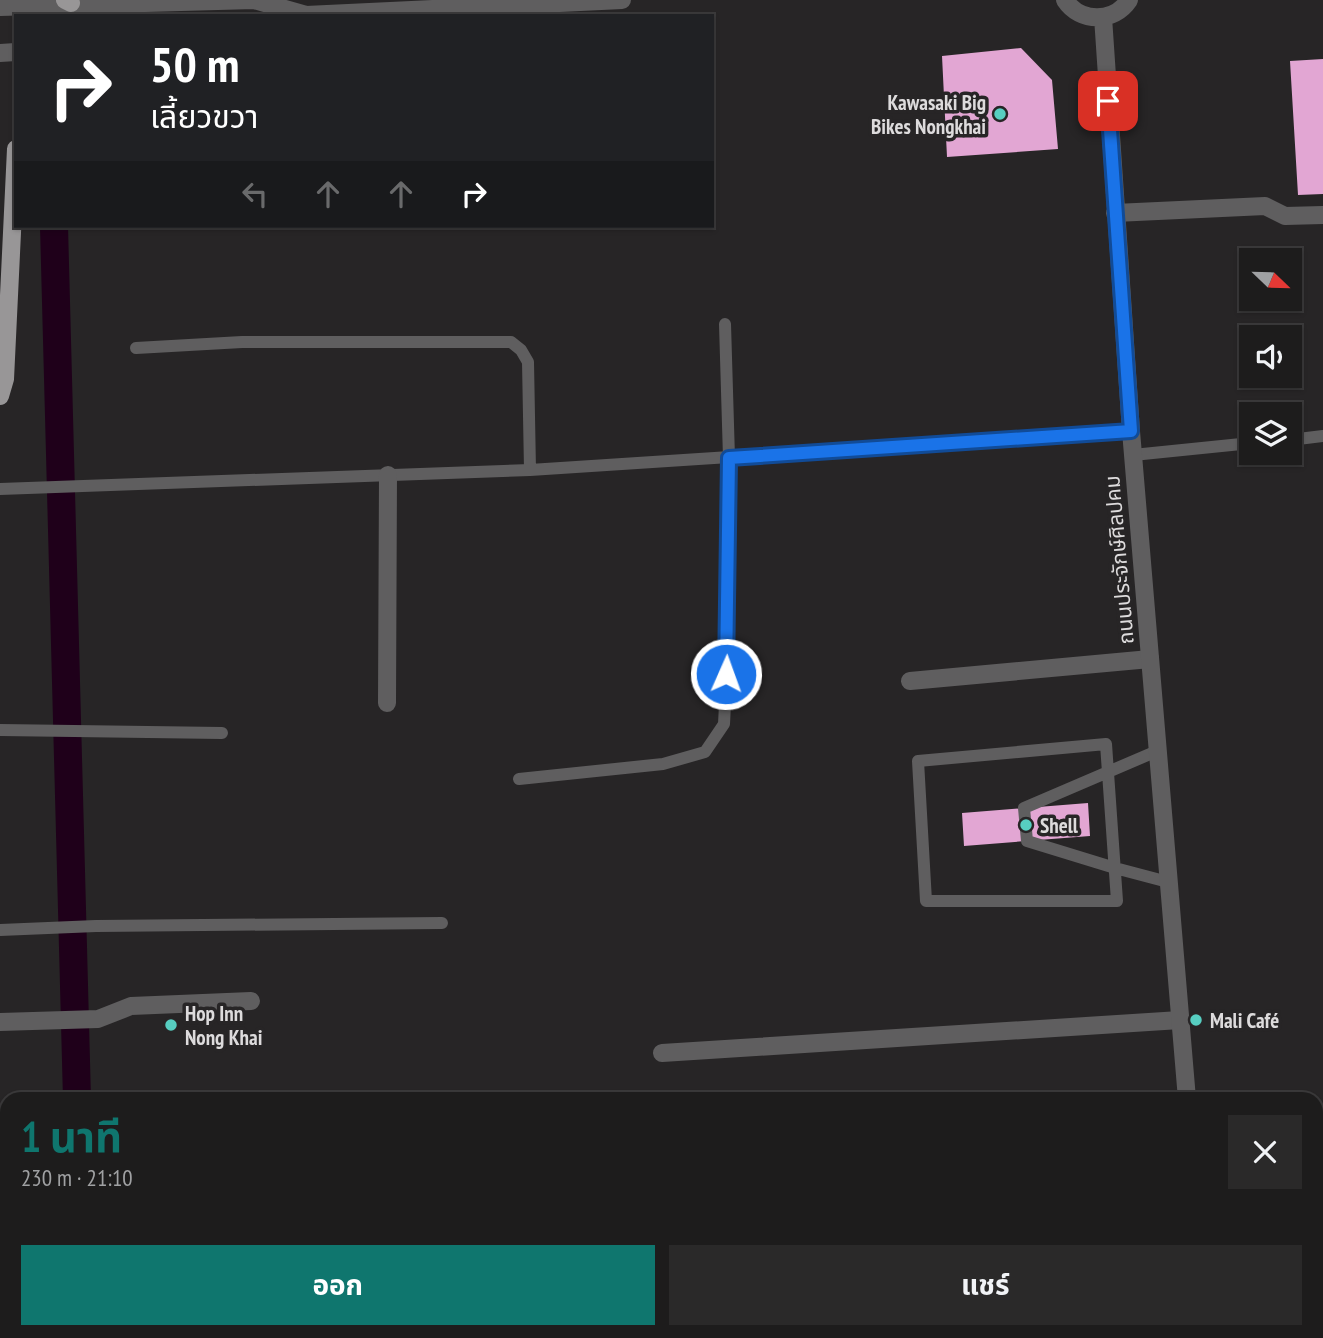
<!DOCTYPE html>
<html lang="th">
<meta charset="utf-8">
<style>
body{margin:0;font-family:"PT Sans Narrow","Noto Sans Thai",sans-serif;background:#2a2929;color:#f1f3f6;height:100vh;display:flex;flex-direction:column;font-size:26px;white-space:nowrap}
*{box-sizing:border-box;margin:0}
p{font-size:23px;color:#a0a1a3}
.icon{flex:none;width:38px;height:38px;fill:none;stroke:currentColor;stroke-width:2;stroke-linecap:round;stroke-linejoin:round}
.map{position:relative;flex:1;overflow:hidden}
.sheet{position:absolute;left:0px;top:1092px;width:1323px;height:247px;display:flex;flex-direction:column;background:#1d1c1c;border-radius:21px 21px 0 0;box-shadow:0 2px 5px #0004,0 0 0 2px #3b3a3b}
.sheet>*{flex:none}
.banner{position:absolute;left:14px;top:14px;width:700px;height:214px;border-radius:0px;box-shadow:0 2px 5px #0004,0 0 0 2px #3b3a3b;background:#202124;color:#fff;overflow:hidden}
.needle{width:46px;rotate:113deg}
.buttons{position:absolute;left:1239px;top:248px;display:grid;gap:14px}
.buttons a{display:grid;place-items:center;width:63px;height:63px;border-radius:0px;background:#1d1c1c;box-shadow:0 2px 5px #0004,0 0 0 2px #3b3a3b;font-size:35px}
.pin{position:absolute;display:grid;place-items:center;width:60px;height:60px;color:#fff;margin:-30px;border-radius:14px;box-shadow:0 4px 10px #0006}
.me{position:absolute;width:77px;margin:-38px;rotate:2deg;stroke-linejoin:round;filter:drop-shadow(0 0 5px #0008)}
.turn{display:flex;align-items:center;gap:24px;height:147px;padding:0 21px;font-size:32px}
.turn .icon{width:91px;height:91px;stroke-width:2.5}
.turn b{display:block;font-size:49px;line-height:60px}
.lanes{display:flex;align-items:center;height:66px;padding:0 21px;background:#0003;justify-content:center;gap:35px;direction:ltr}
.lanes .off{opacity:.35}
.round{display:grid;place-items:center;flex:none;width:74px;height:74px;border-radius:0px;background:#2a2929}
.headline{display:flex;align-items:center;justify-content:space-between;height:119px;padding:0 21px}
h1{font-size:42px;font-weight:700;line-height:52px;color:#0f766e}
.action{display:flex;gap:14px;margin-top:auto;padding:14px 21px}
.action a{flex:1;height:80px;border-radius:0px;background:#0f766e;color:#fff;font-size:28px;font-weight:700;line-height:80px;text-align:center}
.action a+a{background:#2a2929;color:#f1f3f6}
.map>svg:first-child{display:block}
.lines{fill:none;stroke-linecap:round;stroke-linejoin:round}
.canal{stroke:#1f001a;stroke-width:28}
.building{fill:#e2a6d3}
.service{stroke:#5f5e5f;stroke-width:12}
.minor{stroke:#5f5e5f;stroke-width:18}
.tertiary{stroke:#5f5e5f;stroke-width:18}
.primary{stroke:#989697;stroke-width:18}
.route-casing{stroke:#114b97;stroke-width:18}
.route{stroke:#1a73e8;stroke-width:12}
.poi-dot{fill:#57cec1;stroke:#272526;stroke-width:2.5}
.labels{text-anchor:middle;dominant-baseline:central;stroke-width:7;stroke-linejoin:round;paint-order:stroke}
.poi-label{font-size:21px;font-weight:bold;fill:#dddbdc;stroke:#272526;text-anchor:start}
.street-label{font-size:21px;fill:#dddbdc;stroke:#272526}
</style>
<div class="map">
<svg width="1323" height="1338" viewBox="0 0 1323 1338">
<rect width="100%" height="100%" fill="#272526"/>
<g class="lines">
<!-- canal -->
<path class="canal" d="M 54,226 L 77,1099
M 83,1332 L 83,1338"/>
</g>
<!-- building -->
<path class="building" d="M 1021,48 L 1052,80 L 1058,149 L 947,157 L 942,56 Z
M 1323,59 L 1323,194 L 1298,195 L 1290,61 Z
M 1088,803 L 1090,836 L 964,846 L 962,813 Z"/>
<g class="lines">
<!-- service -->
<path class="service" d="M 136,348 L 242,342 L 511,342 L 521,350 L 528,362 L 530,470
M 1290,440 L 1323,436
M 1133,455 L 1251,443
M 0,489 L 530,470 L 1131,431
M 0,730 L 222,733
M 1106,744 L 1117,901 L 926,901 L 918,761 Z
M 1157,751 L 1024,808 L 1027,841 L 1115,868 L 1168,882
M 519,779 L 663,764 L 705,752 L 724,724 L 729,625 L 729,458 L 725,324
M 0,930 L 96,926 L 442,923"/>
<!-- minor -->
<path class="minor" d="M 1115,213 L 1265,206 L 1285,216 L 1323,215
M 910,681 L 1150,659
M 387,703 L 388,475
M 0,1022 L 98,1019 L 131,1006 L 251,1001
M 662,1053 L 1180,1020
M 0,1295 L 7,1295"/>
<!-- tertiary -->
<path class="tertiary" d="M 1065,0 C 1080,23 1114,23 1129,0
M 0,7 L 254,0 L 306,15 L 622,0
M 1103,17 L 1131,431 L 1187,1099
M 0,53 L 16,52
M 1208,1332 L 1208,1338"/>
<!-- primary -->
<path class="primary" d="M 65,0 L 71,3
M 0,396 L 5,379 L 16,149"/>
</g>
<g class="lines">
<defs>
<path id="route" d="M 726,674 L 729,458 L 1131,431 L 1108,101"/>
</defs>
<!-- route casing -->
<use href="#route" class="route-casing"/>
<!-- route -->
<use href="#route" class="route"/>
</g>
<!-- markers -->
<g class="poi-dot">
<circle cx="1000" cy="114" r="7"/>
<circle cx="1026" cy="825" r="7"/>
<circle cx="1196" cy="1020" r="7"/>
<circle cx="171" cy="1025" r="7"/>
</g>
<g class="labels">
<!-- poi labels -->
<g class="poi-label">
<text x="986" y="102" text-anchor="end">Kawasaki Big<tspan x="986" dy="24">Bikes Nongkhai</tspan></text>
<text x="1040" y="825">Shell</text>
<text x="185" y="1013">Hop Inn<tspan x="185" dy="24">Nong Khai</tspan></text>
<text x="1210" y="1020">Mali Café</text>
</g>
<!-- street labels -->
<g class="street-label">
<text transform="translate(1119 560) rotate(-95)">ถนนประจักษ์ศิลปคม</text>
</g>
</g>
</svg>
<div class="buttons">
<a><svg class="needle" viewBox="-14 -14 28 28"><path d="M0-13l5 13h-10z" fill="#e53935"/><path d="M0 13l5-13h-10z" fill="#a0a1a3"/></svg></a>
<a><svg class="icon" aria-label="sound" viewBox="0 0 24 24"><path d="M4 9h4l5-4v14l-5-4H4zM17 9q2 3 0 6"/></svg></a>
<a><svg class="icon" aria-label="layers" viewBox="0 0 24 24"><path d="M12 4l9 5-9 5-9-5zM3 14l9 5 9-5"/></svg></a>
</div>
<div class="pin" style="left:1108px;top:101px;background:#d93025"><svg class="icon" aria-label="arrive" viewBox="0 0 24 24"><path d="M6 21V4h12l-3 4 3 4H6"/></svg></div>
<svg class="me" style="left:726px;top:674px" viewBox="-20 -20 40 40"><circle r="17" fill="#1a73e8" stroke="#fff" stroke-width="3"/><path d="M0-11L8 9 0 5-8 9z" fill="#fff"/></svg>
<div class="banner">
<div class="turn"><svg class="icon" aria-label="right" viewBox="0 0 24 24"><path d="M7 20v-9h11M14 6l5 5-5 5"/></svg><div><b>50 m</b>เลี้ยวขวา</div></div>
<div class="lanes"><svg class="icon off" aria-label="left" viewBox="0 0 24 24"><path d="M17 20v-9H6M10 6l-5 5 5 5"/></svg><svg class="icon off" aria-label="ahead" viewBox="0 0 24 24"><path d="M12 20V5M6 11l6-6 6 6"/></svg><svg class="icon off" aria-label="ahead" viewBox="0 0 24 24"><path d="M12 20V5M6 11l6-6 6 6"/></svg><svg class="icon" aria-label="right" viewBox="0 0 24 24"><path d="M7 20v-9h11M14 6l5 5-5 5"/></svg></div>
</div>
<section class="sheet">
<div class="headline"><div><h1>1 นาที</h1><p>230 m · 21:10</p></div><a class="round"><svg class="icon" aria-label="close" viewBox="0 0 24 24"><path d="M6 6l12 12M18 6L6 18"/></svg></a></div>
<div class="action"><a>ออก</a><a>แชร์</a></div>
</section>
</div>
